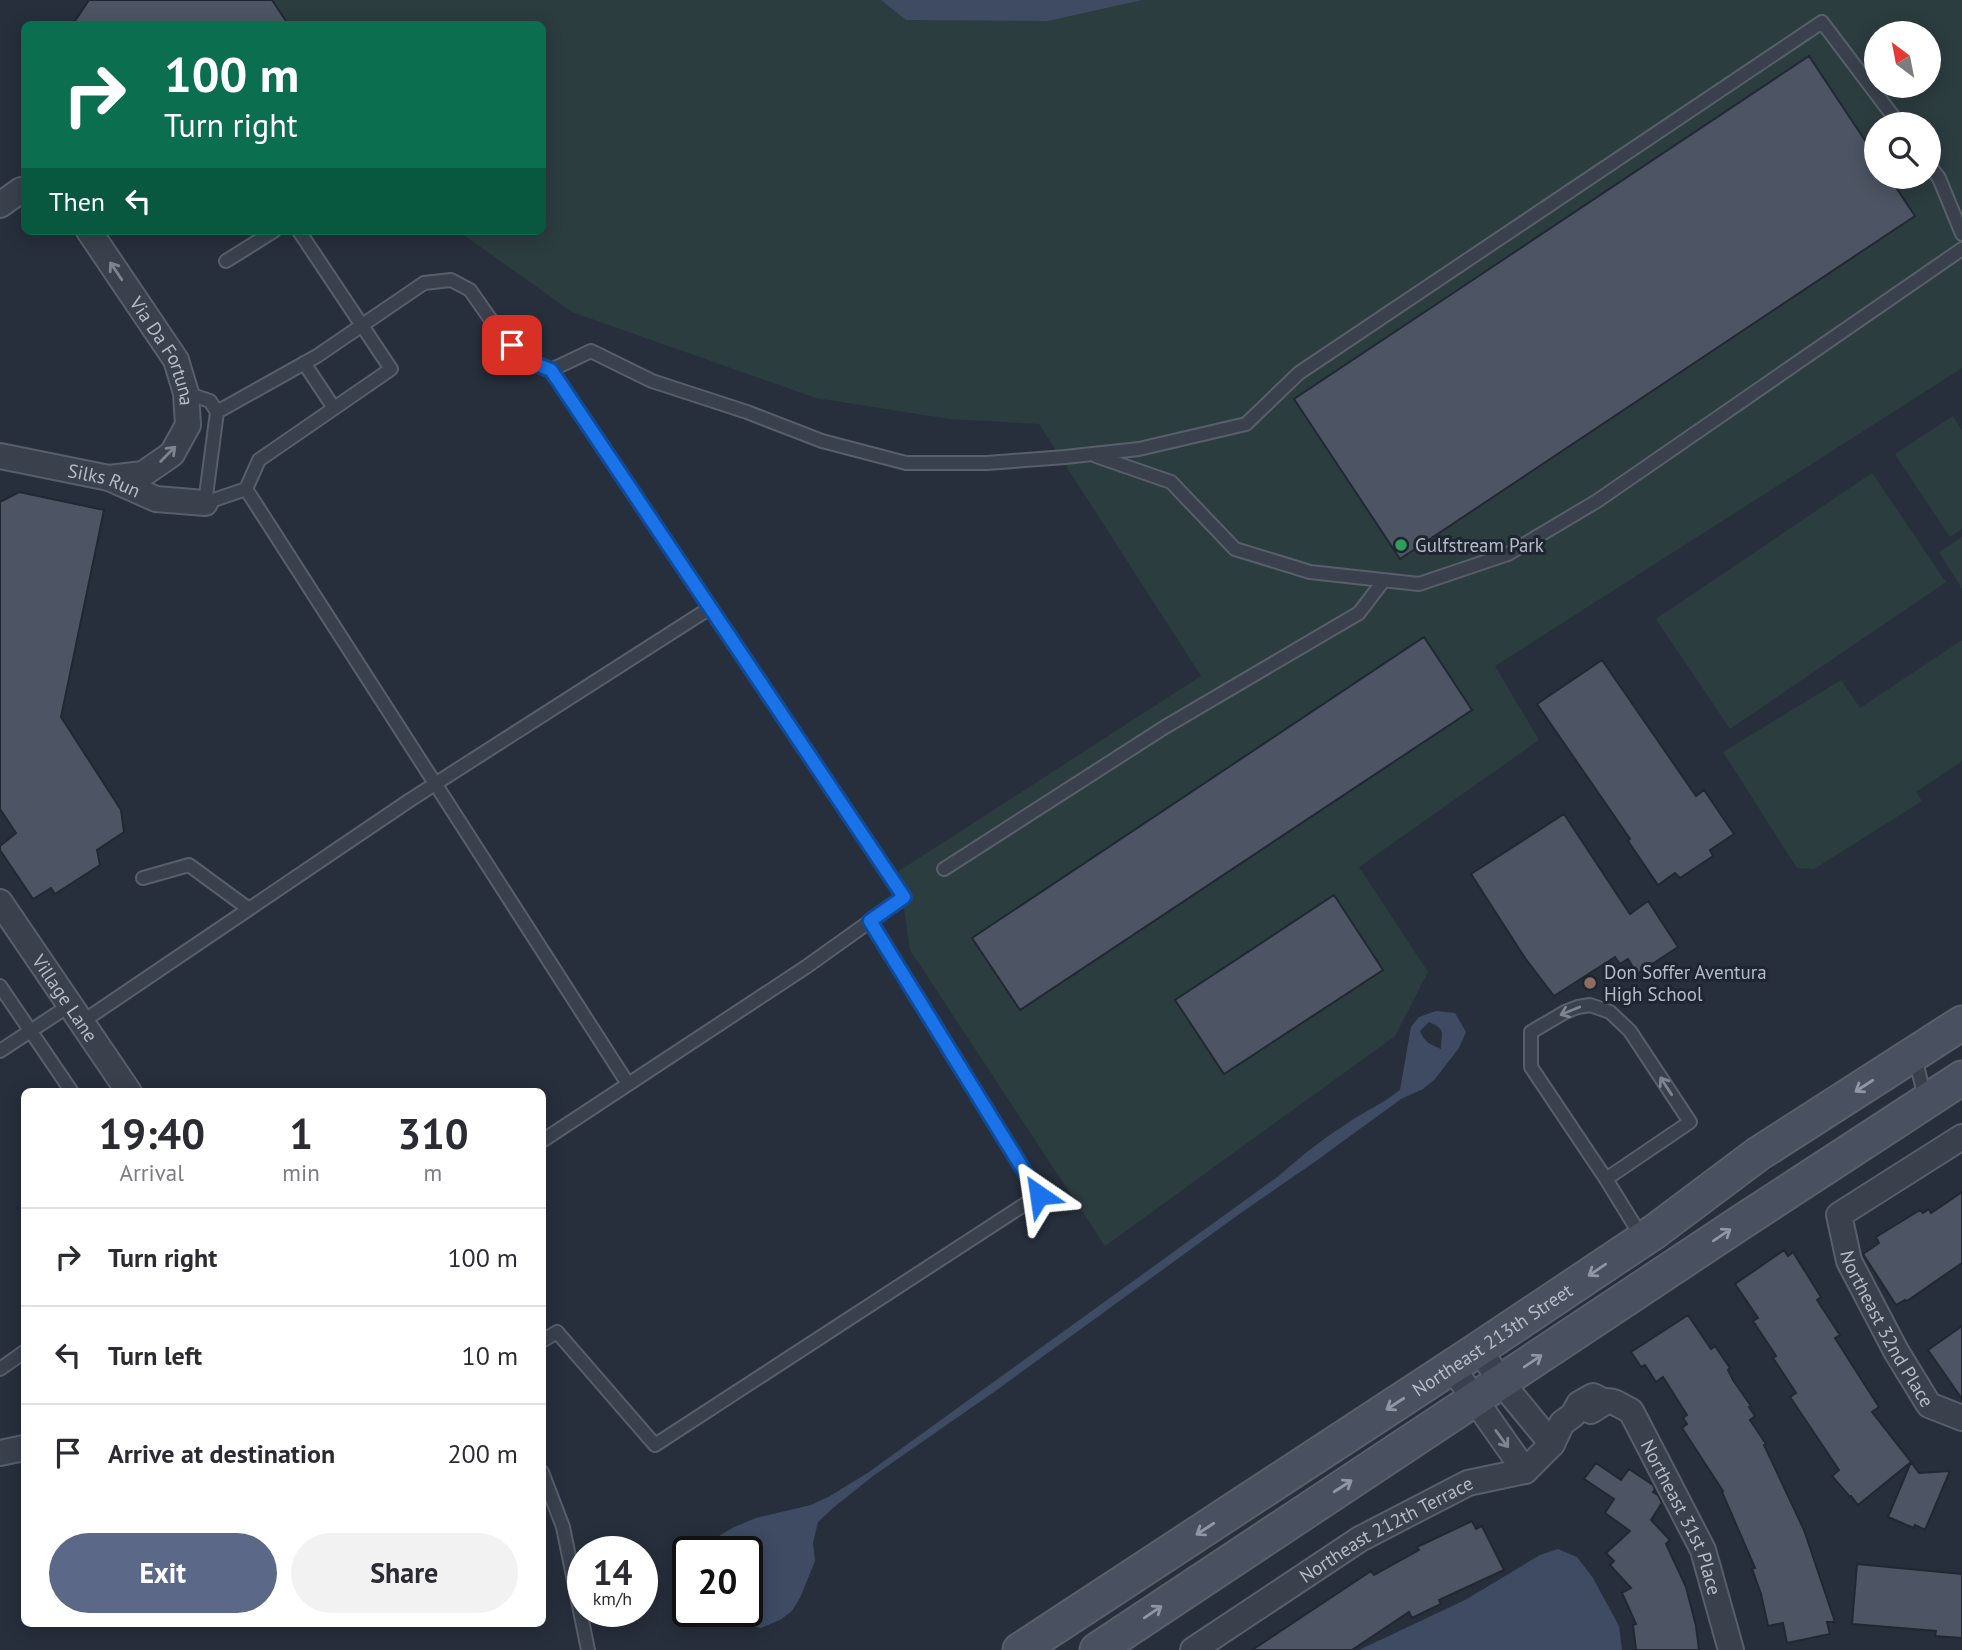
<!DOCTYPE html>
<style>
body{margin:0;font-family:"PT Sans",sans-serif;background:#f2f2f3;color:#2b2b33;height:100vh;display:flex;flex-direction:column;font-size:26px;white-space:nowrap}
*{box-sizing:border-box;margin:0}
p{font-size:23px;color:#7c7c81}
.icon{flex:none;width:38px;height:38px;fill:none;stroke:currentColor;stroke-width:2;stroke-linecap:round;stroke-linejoin:round}
.map{position:relative;flex:1;overflow:hidden}
.drawer{position:absolute;left:21px;top:1088px;width:525px;height:539px;display:flex;flex-direction:column;background:#fff;border-radius:10px;box-shadow:0 4px 18px #0003}
.drawer>*{flex:none}
.guide{position:absolute;left:21px;top:21px;width:525px;height:214px;border-radius:10px;box-shadow:0 4px 18px #0003;background:#0b6e4f;color:#fff;overflow:hidden}
.needle{width:46px;rotate:328deg}
.fabs{position:absolute;left:1864px;top:21px;display:grid;gap:14px}
.fabs a{display:grid;place-items:center;width:77px;height:77px;border-radius:50%;background:#fff;box-shadow:0 4px 18px #0003;font-size:35px}
.speed{position:absolute;left:567px;top:1536px;display:flex;gap:14px;font-size:35px;font-weight:700;text-align:center}
.speed>*{display:grid;place-content:center;width:91px;height:91px;border-radius:50%;background:#fff;box-shadow:0 4px 18px #0003;line-height:1}
.speed small{font-size:18px;font-weight:400}
.speed .limit{border:4px solid #111;border-radius:10px;background:#fff;color:#111}
.pin{position:absolute;display:grid;place-items:center;width:60px;height:60px;color:#fff;margin:-30px;border-radius:14px;box-shadow:0 4px 10px #0006}
.me{position:absolute;width:77px;margin:-38px;rotate:328deg;stroke-linejoin:round;filter:drop-shadow(0 0 5px #0008)}
.turn{display:flex;align-items:center;gap:24px;height:147px;padding:0 28px;font-size:32px}
.turn .icon{width:91px;height:91px;stroke-width:2.5}
.turn b{display:block;font-size:49px;line-height:60px}
.then{display:flex;align-items:center;height:66px;padding:0 28px;background:#0003;gap:14px;font-size:26px}
.eta{display:flex;justify-content:space-evenly;align-items:center;height:119px;text-align:center}
.eta b{font-size:42px;font-weight:600;line-height:49px}
.primary-button{display:flex;gap:14px;margin-top:auto;padding:14px 28px}
.primary-button a{flex:1;height:80px;border-radius:42px;background:#5b6887;color:#fff;font-size:28px;font-weight:600;line-height:80px;text-align:center}
.primary-button a+a{background:#f2f2f3;color:#2b2b33}
ul{padding:0;list-style:none}
li{display:flex;align-items:center;gap:21px;height:98px;padding:0 28px;border-top:2px solid #e1e1e2}
li div{flex:1}
li b{display:block;font-size:26px}
li em{font-style:normal}
.map>svg:first-child{display:block}
.green{fill:#2c3d3f;fill-rule:evenodd}
.water{fill:#3e4b63;fill-rule:evenodd}
.building{fill:#4d5564;stroke:#212833;stroke-width:2}
.lines{fill:none;stroke-linecap:round;stroke-linejoin:round}
.lane-casing{stroke:#585f6a;stroke-width:16}
.street-casing{stroke:#585f6a;stroke-width:28}
.secondary-casing{stroke:#585f6a;stroke-width:37}
.lane{stroke:#3a414c;stroke-width:12}
.street{stroke:#3a414c;stroke-width:24}
.secondary{stroke:#49505f;stroke-width:33}
.oneway{stroke:#7e8590}
.oneway2{stroke:#9096a3}
.route-casing{stroke:#114b97;stroke-width:18}
.route{stroke:#1a73e8;stroke-width:12}
.leisure-dot{fill:#2e9e5b;stroke:#1f2631;stroke-width:2.5}
.education-dot{fill:#8d6e63;stroke:#1f2631;stroke-width:2.5}
.labels{text-anchor:middle;dominant-baseline:central;stroke-width:6;stroke-linejoin:round;paint-order:stroke}
.street-label{font-size:19px;fill:#b6bcc7;stroke:#1f2631}
.poi-label{font-size:19px;fill:#b6bcc7;stroke:#1f2631;text-anchor:start}
</style>
<div class="map">
<svg width="1962" height="1650" viewBox="0 0 1962 1650">
<rect width="100%" height="100%" fill="#272f3c"/>
<!-- green -->
<path class="green" d="M 272,0 L 1962,0 L 1962,368 L 1495,666 L 1539,740 L 1359,867 L 1428,972 L 1395,1036 L 1105,1246 L 910,950 L 899,871 L 1201,676 L 1039,424 L 949,419 L 816,398 L 572,312 L 465,236 L 461,231 L 542,231 L 542,24 L 288,24 ZM 1876,33 L 1928,33 L 1928,86 L 1876,86 ZM 1876,124 L 1928,124 L 1928,177 L 1876,177 Z
M 1953,416 L 1962,430 L 1962,529 L 1950,537 L 1895,454 Z
M 1872,473 L 1946,582 L 1730,729 L 1656,619 Z
M 1962,537 L 1962,589 L 1939,552 Z
M 1962,640 L 1962,761 L 1916,792 L 1922,801 L 1814,869 L 1797,868 L 1723,752 L 1841,680 L 1860,708 Z"/>
<!-- water -->
<path class="water" d="M 881,0 L 1142,0 L 1048,21 L 906,20 Z
M 1436,1011 L 1455,1013 L 1466,1032 L 1459,1048 L 1435,1079 L 1423,1089 L 1401,1099 L 1316,1161 L 1238,1215 L 994,1392 L 873,1476 L 833,1508 L 818,1522 L 813,1543 L 815,1561 L 800,1598 L 792,1611 L 780,1620 L 761,1628 L 751,1626 L 739,1612 L 747,1612 L 747,1552 L 710,1552 L 714,1539 L 734,1527 L 756,1518 L 811,1505 L 830,1496 L 869,1472 L 1280,1175 C 1303,1154 1326,1137 1352,1120 C 1368,1110 1385,1102 1400,1090 L 1411,1027 L 1419,1017 ZM 1429,1022 C 1447,1030 1441,1032 1441,1049 C 1431,1045 1424,1042 1420,1031 Z
M 1558,1549 L 1577,1557 L 1593,1578 L 1619,1626 L 1622,1650 L 1359,1650 L 1465,1600 L 1540,1555 Z"/>
<!-- building -->
<path class="building" d="M 89,0 L 272,0 L 288,24 L 73,24 Z
M 1809,56 L 1876,157 L 1876,177 L 1889,177 L 1915,216 L 1400,559 L 1294,399 Z
M 19,492 L 104,510 L 61,717 L 121,810 L 124,832 L 97,850 L 100,865 L 55,894 L 51,888 L 33,899 L 0,850 L 0,846 L 16,833 L 0,809 L 0,502 Z
M 1424,637 L 1472,710 L 1020,1010 L 972,938 Z
M 1602,660 L 1696,796 L 1704,790 L 1734,834 L 1710,850 L 1713,856 L 1680,878 L 1675,873 L 1658,885 L 1628,841 L 1630,839 L 1537,704 Z
M 1564,814 L 1630,914 L 1648,901 L 1678,947 L 1637,974 L 1628,959 L 1620,964 L 1615,957 L 1554,996 L 1525,958 L 1471,874 Z
M 1334,895 L 1383,970 L 1224,1074 L 1175,1000 Z
M 1962,1192 L 1962,1263 L 1907,1301 L 1905,1300 L 1896,1305 L 1863,1254 L 1879,1243 L 1876,1237 L 1920,1210 L 1923,1213 L 1929,1209 L 1931,1213 Z
M 1784,1250 L 1788,1256 L 1793,1252 L 1821,1297 L 1817,1300 L 1840,1335 L 1835,1338 L 1879,1407 L 1872,1412 L 1911,1462 L 1858,1505 L 1851,1496 L 1850,1497 L 1832,1476 L 1839,1470 L 1790,1397 L 1796,1393 L 1773,1358 L 1776,1356 L 1753,1321 L 1758,1318 L 1735,1284 Z
M 1688,1315 L 1711,1349 L 1715,1346 L 1730,1368 L 1728,1370 L 1733,1380 L 1751,1406 L 1749,1407 L 1755,1416 L 1750,1420 L 1766,1444 L 1764,1445 L 1804,1530 L 1835,1622 L 1827,1622 L 1830,1634 L 1787,1643 L 1783,1623 L 1768,1626 L 1761,1594 L 1752,1569 L 1755,1568 L 1722,1492 L 1723,1491 L 1682,1428 L 1687,1424 L 1683,1418 L 1687,1415 L 1663,1377 L 1656,1382 L 1645,1365 L 1641,1367 L 1631,1352 Z
M 1962,1326 L 1962,1399 L 1928,1350 Z
M 1911,1462 L 1919,1473 L 1950,1471 L 1925,1530 L 1915,1525 L 1914,1528 L 1888,1517 Z
M 1596,1463 L 1621,1480 L 1629,1469 L 1653,1485 L 1655,1490 L 1653,1492 L 1658,1495 L 1662,1503 L 1651,1520 L 1670,1540 L 1666,1544 L 1686,1587 L 1696,1626 L 1699,1650 L 1636,1650 L 1633,1625 L 1636,1624 L 1622,1593 L 1631,1588 L 1610,1565 L 1614,1561 L 1606,1553 L 1630,1531 L 1605,1513 L 1614,1499 L 1584,1479 Z
M 1472,1521 L 1476,1529 L 1482,1526 L 1504,1570 L 1439,1600 L 1441,1604 L 1412,1618 L 1409,1612 L 1352,1650 L 1252,1650 L 1371,1571 L 1374,1575 L 1419,1550 L 1417,1547 Z
M 1857,1564 L 1962,1574 L 1962,1638 L 1935,1636 L 1936,1631 L 1852,1624 Z"/>
<g class="lines">
<defs>
<path id="lane" d="M 1928,164 L 1939,178 L 1962,234
M 226,261 L 274,231
M 304,363 L 334,408
M 551,370 L 591,351 L 652,381 L 747,412 L 822,441 L 906,463 L 987,463 L 1065,457 L 1139,449 L 1246,424 L 1299,373 L 1822,22 L 1899,124
M 186,393 L 210,401 L 217,412 L 205,503 L 246,489 L 628,1084
M 217,412 L 317,356 L 424,283 L 451,280 L 470,290 L 498,330 L 525,360 L 551,370 L 904,897 L 806,967 L 542,1141
M 1096,456 L 1171,482 L 1235,549 L 1310,572 L 1419,584 L 1508,554 L 1597,501 L 1962,249
M 246,489 L 259,460 L 391,369 L 299,231
M 944,869 L 1165,727 L 1359,613 L 1384,580
M 143,878 L 189,865 L 249,909
M 0,986 L 72,1092
M 82,1022 L 410,800 L 710,608
M 0,1051 L 70,1005
M 1915,1058 L 1926,1101
M 1606,1179 L 1690,1122 L 1630,1031 L 1610,1012 L 1590,1005 L 1578,1007 L 1565,1012 L 1531,1032 L 1531,1067 L 1606,1179 L 1643,1239
M 542,1341 L 557,1332 L 655,1445 L 1039,1195 L 870,921
M 0,1369 L 24,1352
M 542,1472 L 563,1527 L 588,1650"/>
<g id="street">
<path d="M 0,205 L 21,190 L 24,190"/>
<path id="s1" d="M 89,231 L 176,360 L 186,393 L 188,425 L 172,454 L 143,474 L 109,478"/>
<path id="s2" d="M 0,456 L 109,478 L 156,499 L 205,503"/>
<path id="s3" d="M 0,902 L 129,1092"/>
<path id="s4" d="M 1962,1137 L 1839,1215 L 1849,1261 L 1896,1351 L 1929,1405 L 1962,1418"/>
<path d="M 1479,1349 L 1501,1382 L 1552,1444"/>
<path d="M 1452,1367 L 1525,1471"/>
<path id="s5" d="M 1591,1411 C 1613,1397 1607,1399 1631,1411 L 1703,1550 L 1731,1650"/>
<path d="M 0,1453 L 24,1448"/>
<path id="s6" d="M 1193,1650 L 1360,1539 L 1468,1483 L 1525,1471 L 1552,1444 L 1562,1423 L 1573,1415 L 1579,1404 L 1593,1396 L 1603,1401"/>
</g>
<g id="secondary">
<path id="s7" d="M 1020,1650 L 1479,1349 L 1654,1232 L 1758,1154 L 1962,1023"/>
<path d="M 1097,1650 L 1746,1219 L 1962,1078"/>
</g>
</defs>
<!-- lane casing -->
<use href="#lane" class="lane-casing"/>
<!-- street casing -->
<use href="#street" class="street-casing"/>
<!-- secondary casing -->
<use href="#secondary" class="secondary-casing"/>
<!-- lane -->
<use href="#lane" class="lane"/>
<!-- street -->
<use href="#street" class="street"/>
<!-- secondary -->
<use href="#secondary" class="secondary"/>
</g>
<!-- one-way arrows -->
<defs><path id="oneway-shaft" d="M-6 0H5M1.5-3L5.5 0L1.5 3" fill="none" stroke-width="1.6" stroke-linecap="round" stroke-linejoin="round" transform="scale(1.75)"/></defs>
<g class="oneway">
<use href="#oneway-shaft" transform="translate(116 271) rotate(-124)"/>
<use href="#oneway-shaft" transform="translate(168 454) rotate(-45)"/>
<use href="#oneway-shaft" transform="translate(1570 1011) rotate(158)"/>
<use href="#oneway-shaft" transform="translate(1666 1086) rotate(-123)"/>
<use href="#oneway-shaft" transform="translate(1502 1439) rotate(54)"/>
</g>
<g class="oneway2">
<use href="#oneway-shaft" transform="translate(1864 1086) rotate(147)"/>
<use href="#oneway-shaft" transform="translate(1722 1235) rotate(-34)"/>
<use href="#oneway-shaft" transform="translate(1597 1270) rotate(146)"/>
<use href="#oneway-shaft" transform="translate(1533 1361) rotate(-34)"/>
<use href="#oneway-shaft" transform="translate(1395 1404) rotate(147)"/>
<use href="#oneway-shaft" transform="translate(1343 1486) rotate(-33)"/>
<use href="#oneway-shaft" transform="translate(1205 1529) rotate(147)"/>
<use href="#oneway-shaft" transform="translate(1153 1612) rotate(-34)"/>
</g>
<g class="lines">
<defs>
<path id="route" d="M 512,345 L 525,360 L 551,370 L 904,897 L 870,921 L 1039,1195"/>
</defs>
<!-- route casing -->
<use href="#route" class="route-casing"/>
<!-- route -->
<use href="#route" class="route"/>
</g>
<!-- markers -->
<circle class="leisure-dot" cx="1401" cy="545" r="7"/>
<circle class="education-dot" cx="1590" cy="983" r="7"/>
<g class="labels">
<!-- street labels -->
<g class="street-label">
<text stroke="none"><textPath href="#s1" startOffset="142">Via Da Fortuna</textPath></text>
<text stroke="none"><textPath href="#s2" startOffset="107">Silks Run</textPath></text>
<text stroke="none"><textPath href="#s3" startOffset="116">Village Lane</textPath></text>
<text stroke="none"><textPath href="#s4" startOffset="270">Northeast 32nd Place</textPath></text>
<text stroke="none"><textPath href="#s7" startOffset="565">Northeast 213th Street</textPath></text>
<text stroke="none"><textPath href="#s5" startOffset="163">Northeast 31st Place</textPath></text>
<text stroke="none"><textPath href="#s6" startOffset="228">Northeast 212th Terrace</textPath></text>
</g>
<!-- poi labels -->
<g class="poi-label">
<text x="1415" y="545">Gulfstream Park</text>
<text x="1604" y="972">Don Soffer Aventura<tspan x="1604" dy="22">High School</tspan></text>
</g>
</g>
</svg>
<div class="fabs">
<a><svg class="needle" viewBox="-14 -14 28 28"><path d="M0-13l5 13h-10z" fill="#e53935"/><path d="M0 13l5-13h-10z" fill="#7c7c81"/></svg></a>
<a><svg class="icon" aria-label="search" viewBox="0 0 24 24"><circle cx="10" cy="10" r="6"/><path d="M15 15l6 6"/></svg></a>
</div>
<div class="speed"><div>14<small>km/h</small></div><div class="limit">20</div></div>
<div class="pin" style="left:512px;top:345px;background:#d93025"><svg class="icon" aria-label="arrive" viewBox="0 0 24 24"><path d="M6 21V4h12l-3 4 3 4H6"/></svg></div>
<svg class="me" style="left:1039px;top:1195px" viewBox="-20 -20 40 40"><path d="M0-17L14 15 0 8-14 15z" fill="#1a73e8" stroke="#fff" stroke-width="4"/></svg>
<div class="guide">
<div class="turn"><svg class="icon" aria-label="right" viewBox="0 0 24 24"><path d="M7 20v-9h11M14 6l5 5-5 5"/></svg><div><b>100 m</b>Turn right</div></div>
<div class="then">Then<svg class="icon" aria-label="left" viewBox="0 0 24 24"><path d="M17 20v-9H6M10 6l-5 5 5 5"/></svg></div>
</div>
<section class="drawer">
<div class="eta">
<div><b>19:40</b><p>Arrival</p></div>
<div><b>1</b><p>min</p></div>
<div><b>310</b><p>m</p></div>
</div>
<ul>
<li><svg class="icon" aria-label="right" viewBox="0 0 24 24"><path d="M7 20v-9h11M14 6l5 5-5 5"/></svg><div><b>Turn right</b></div><em>100 m</em></li>
<li><svg class="icon" aria-label="left" viewBox="0 0 24 24"><path d="M17 20v-9H6M10 6l-5 5 5 5"/></svg><div><b>Turn left</b></div><em>10 m</em></li>
<li><svg class="icon" aria-label="arrive" viewBox="0 0 24 24"><path d="M6 21V4h12l-3 4 3 4H6"/></svg><div><b>Arrive at destination</b></div><em>200 m</em></li>
</ul>
<div class="primary-button"><a>Exit</a><a>Share</a></div>
</section>
</div>
